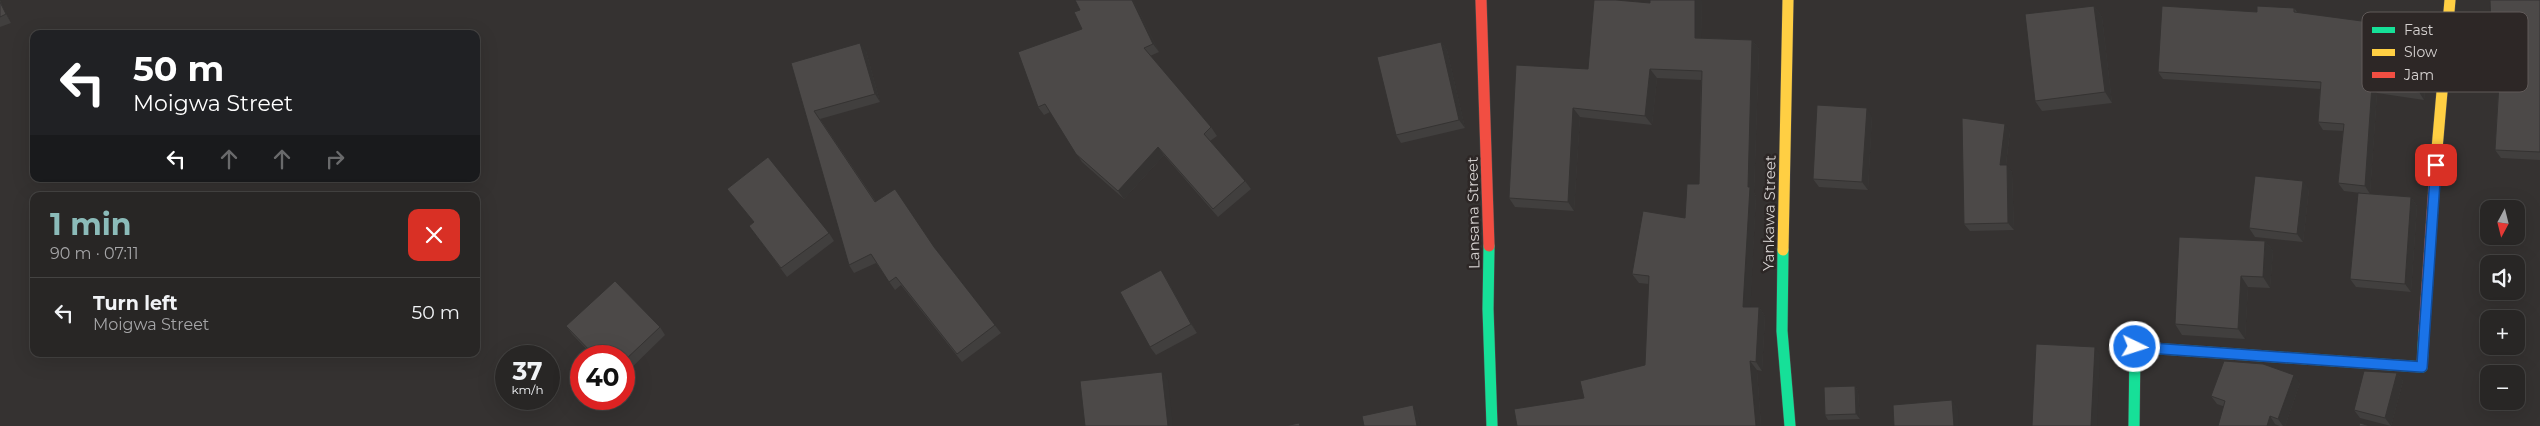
<!DOCTYPE html>
<meta charset="utf-8">
<style>
body{margin:0;font-family:Montserrat,sans-serif;background:#343232;color:#f1f3f6;height:100vh;display:flex;flex-direction:column;font-size:19px;white-space:nowrap}
*{box-sizing:border-box;margin:0}
p{font-size:16px;color:#a5a5a7}
.icon{flex:none;width:28px;height:28px;fill:none;stroke:currentColor;stroke-width:2;stroke-linecap:round;stroke-linejoin:round}
.map{position:relative;flex:1;overflow:hidden}
.panel{position:absolute;left:30px;top:192px;width:450px;height:165px;display:flex;flex-direction:column;background:#282625;border-radius:10px;box-shadow:0 5px 20px #0002,0 0 0 1px #444342}
.panel>*{flex:none}
.guide{position:absolute;left:30px;top:30px;width:450px;height:152px;border-radius:10px;box-shadow:0 5px 20px #0002,0 0 0 1px #444342;background:#202124;color:#fff;overflow:hidden}
.needle{width:32px;rotate:187deg}
.buttons{position:absolute;left:2480px;top:200px;display:grid;gap:10px}
.buttons a{display:grid;place-items:center;width:45px;height:45px;border-radius:10px;background:#282625;box-shadow:0 5px 20px #0002,0 0 0 1px #444342;font-size:25px}
.speed{position:absolute;left:495px;top:345px;display:flex;gap:10px;font-size:25px;font-weight:700;text-align:center}
.speed>*{display:grid;place-content:center;width:65px;height:65px;border-radius:50%;background:#282625;box-shadow:0 5px 20px #0002,0 0 0 1px #444342;line-height:1}
.speed small{font-size:12px;font-weight:400}
.speed .limit{border:8px solid #d22;background:#fff;color:#111}
.pin{position:absolute;display:grid;place-items:center;width:42px;height:42px;color:#fff;margin:-21px;border-radius:10px;box-shadow:0 2px 8px #0006}
.me{position:absolute;width:55px;margin:-28px;rotate:94deg;stroke-linejoin:round;filter:drop-shadow(0 0 4px #0008)}
.turn{display:flex;align-items:center;gap:18px;height:105px;padding:0 20px;font-size:22px}
.turn .icon{width:65px;height:65px;stroke-width:2.5}
.turn b{display:block;font-size:35px;line-height:42px}
.lanes{display:flex;align-items:center;height:48px;padding:0 20px;background:#0003;justify-content:center;gap:25px;direction:ltr}
.lanes .off{opacity:.35}
.round{display:grid;place-items:center;flex:none;width:52px;height:52px;border-radius:10px;background:#343232}
.head{display:flex;align-items:center;justify-content:space-between;height:85px;padding:0 20px}
h1{font-size:30px;font-weight:700;line-height:38px;color:#8bbbb9}
ul{padding:0;list-style:none}
li{display:flex;align-items:center;gap:15px;height:70px;padding:0 20px;border-top:1px solid #444342}
li div{flex:1}
li b{display:block;font-size:19px}
li em{font-style:normal}
.map>svg:first-child{display:block}
.lines{fill:none;stroke-linecap:round;stroke-linejoin:round}
.fast-casing{stroke:#514f4e;stroke-width:12}
.slow-casing{stroke:#514f4e;stroke-width:12}
.jam-casing{stroke:#514f4e;stroke-width:12}
.fast{stroke:#16e098;stroke-width:11}
.slow{stroke:#ffcf43;stroke-width:11}
.jam{stroke:#f24e42;stroke-width:11}
.wall{fill:#413f3e}
.shaded-wall{fill:#353332}
.building{fill:#4c4948;stroke:#353332}
.route-casing{stroke:#114b97;stroke-width:12}
.route{stroke:#1a73e8;stroke-width:9}
.labels{text-anchor:middle;dominant-baseline:central;stroke-width:5;stroke-linejoin:round;paint-order:stroke}
.street-label{font-size:15px;fill:#d6d2d1;stroke:#2d2726}
.key{fill:#2d2726;stroke:#605a59;stroke-width:1}
.key-label{font-size:14px;fill:#d6d2d1}
</style>
<div class="map">
<svg width="2540" height="426" viewBox="0 0 2540 426">
<rect width="100%" height="100%" fill="#353231"/>
<g class="lines">
<defs>
<path id="fast" d="M 1489,246 L 1488,309 L 1492,426
M 1783,250 L 1782,331 L 1790,426
M 2134,426 L 2135,347 L 2422,367 L 2424,331"/>
<path id="slow" d="M 2435,172 L 2450,0
M 1783,250 L 1788,0"/>
<path id="jam" d="M 1481,0 L 1489,246
M 2424,331 L 2435,172"/>
</defs>
<!-- fast casing -->
<use href="#fast" class="fast-casing"/>
<!-- slow casing -->
<use href="#slow" class="slow-casing"/>
<!-- jam casing -->
<use href="#jam" class="jam-casing"/>
<!-- fast -->
<use href="#fast" class="fast"/>
<!-- slow -->
<use href="#slow" class="slow"/>
<!-- jam -->
<use href="#jam" class="jam"/>
</g>
<!-- wall -->
<path class="wall" d="M 0,0 L 11,23 L 0,27 Z
M 1133,0 L 1159,52 L 1150,56 L 1211,127 L 1217,136 L 1210,141 L 1245,181 L 1251,189 L 1218,217 L 1164,155 L 1124,199 L 1082,162 L 1050,112 L 1044,115 L 1038,107 L 1082,29 Z
M 1650,0 L 1702,0 L 1701,38 L 1752,40 L 1759,49 L 1754,193 L 1756,196 L 1750,307 L 1759,307 L 1765,316 L 1762,371 L 1757,370 L 1761,426 L 1517,426 L 1584,398 L 1645,365 L 1649,284 L 1639,283 L 1632,274 L 1685,218 L 1699,184 L 1701,80 L 1657,78 L 1652,125 L 1580,117 L 1574,211 L 1515,207 L 1509,198 L 1588,69 L 1650,3 Z
M 2540,0 L 2540,160 L 2501,158 L 2495,150 L 2499,76 L 2493,68 Z
M 2094,6 L 2102,17 L 2112,103 L 2042,111 L 2035,101 Z
M 2294,8 L 2298,13 L 2384,24 L 2432,28 L 2424,100 L 2377,93 L 2370,194 L 2411,197 L 2417,206 L 2411,292 L 2356,287 L 2350,279 L 2361,193 L 2344,191 L 2338,183 L 2343,131 L 2323,130 L 2318,122 L 2320,89 L 2163,79 L 2158,72 L 2257,12 Z
M 1441,42 L 1447,50 L 1465,128 L 1401,143 L 1396,135 Z
M 866,51 L 880,102 L 820,119 L 876,202 L 935,249 L 1001,333 L 962,362 L 901,285 L 895,290 L 876,263 L 854,273 L 849,265 L 791,63 Z
M 1872,116 L 1868,190 L 1819,187 L 1813,179 Z
M 2010,131 L 2006,165 L 2012,172 L 2014,230 L 1970,231 L 1964,224 Z
M 727,189 L 829,233 L 834,241 L 787,277 L 755,234 L 754,222 Z
M 2309,189 L 2303,242 L 2255,237 L 2249,228 Z
M 2265,241 L 2273,251 L 2270,288 L 2248,287 L 2245,339 L 2182,335 L 2175,324 Z
M 1166,278 L 1197,333 L 1156,355 L 1150,347 Z
M 566,326 L 660,327 L 665,335 L 624,375 L 624,356 L 593,356 L 572,334 Z
M 2397,373 L 2403,381 L 2391,426 L 2360,418 L 2354,410 Z
M 2300,383 L 2285,426 L 2280,426 L 2217,404 L 2211,396 Z
M 1855,386 L 1858,391 L 1860,419 L 1828,420 L 1825,415 Z"/>
<!-- shaded-wall -->
<path class="shaded-wall" d="M 0,0 L 1,0 L 11,23 L 6,14 Z
M 1132,0 L 1133,0 L 1159,52 L 1153,44 Z
M 1695,0 L 1702,0 L 1701,47 L 1695,38 Z
M 2094,6 L 2102,17 L 2112,103 L 2105,92 Z
M 2427,21 L 2432,28 L 2424,100 L 2419,92 Z
M 1752,40 L 1759,49 L 1754,193 L 1756,196 L 1750,316 L 1743,307 Z
M 1441,42 L 1447,50 L 1465,128 L 1459,120 Z
M 860,43 L 866,51 L 880,102 L 875,94 Z
M 1650,69 L 1657,78 L 1652,125 L 1645,116 Z
M 2372,85 L 2377,93 L 2370,194 L 2365,186 Z
M 1573,108 L 1580,117 L 1574,211 L 1568,202 Z
M 1867,108 L 1872,116 L 1868,190 L 1862,182 Z
M 2005,124 L 2010,131 L 2005,172 L 2000,165 Z
M 1158,147 L 1164,155 L 1124,199 L 1118,191 Z
M 2007,165 L 2012,172 L 2014,230 L 2008,223 Z
M 2303,181 L 2309,189 L 2303,242 L 2297,234 Z
M 2411,197 L 2417,206 L 2411,292 L 2405,284 Z
M 2265,241 L 2273,251 L 2270,288 L 2263,277 Z
M 1161,270 L 1166,278 L 1197,333 L 1191,324 Z
M 2241,276 L 2248,287 L 2245,339 L 2238,329 Z
M 1759,307 L 1765,316 L 1762,371 L 1756,362 Z
M 2095,347 L 2100,355 L 2097,426 L 2091,426 Z
M 1750,361 L 1757,370 L 1761,426 L 1756,426 Z
M 1162,372 L 1168,380 L 1173,426 L 1168,426 Z
M 2397,373 L 2403,381 L 2391,426 L 2385,418 Z
M 2294,375 L 2300,383 L 2285,426 L 2283,426 L 2278,419 Z
M 1855,386 L 1858,391 L 1860,419 L 1856,414 Z
M 1952,400 L 1958,409 L 1959,426 L 1954,426 Z
M 1413,405 L 1418,413 L 1421,426 L 1417,426 Z
M 2270,416 L 2275,424 L 2275,426 L 2267,426 Z"/>
<!-- building -->
<path class="building" d="M 1075,0 L 1132,0 L 1153,44 L 1144,48 L 1211,127 L 1204,134 L 1245,181 L 1213,209 L 1158,147 L 1118,191 L 1076,154 L 1045,104 L 1038,107 L 1018,52 L 1082,29 L 1074,12 L 1080,10 Z
M 1594,0 L 1616,0 L 1650,3 L 1650,0 L 1695,0 L 1695,38 L 1752,40 L 1748,187 L 1750,187 L 1743,307 L 1759,307 L 1756,362 L 1750,361 L 1756,426 L 1517,426 L 1514,409 L 1584,398 L 1580,381 L 1645,365 L 1649,276 L 1632,274 L 1643,211 L 1685,218 L 1687,184 L 1699,184 L 1702,71 L 1650,69 L 1645,116 L 1573,108 L 1568,202 L 1509,198 L 1516,65 L 1588,69 Z
M 2490,0 L 2540,0 L 2540,152 L 2495,150 L 2500,68 L 2493,68 Z
M 0,2 L 6,14 L 0,17 Z
M 2094,6 L 2105,92 L 2035,101 L 2025,14 Z
M 2162,6 L 2257,12 L 2257,6 L 2294,8 L 2294,12 L 2384,24 L 2385,16 L 2427,21 L 2419,92 L 2372,85 L 2365,186 L 2338,183 L 2344,124 L 2318,122 L 2321,82 L 2158,72 Z
M 1441,42 L 1459,120 L 1396,135 L 1377,57 Z
M 860,43 L 875,94 L 814,111 L 875,202 L 895,189 L 934,247 L 995,325 L 957,354 L 896,277 L 889,282 L 871,254 L 849,265 L 791,63 Z
M 1817,105 L 1867,108 L 1862,182 L 1813,179 Z
M 1962,118 L 2005,124 L 2000,165 L 2007,165 L 2008,223 L 1964,224 Z
M 768,157 L 829,233 L 781,268 L 749,226 L 754,222 L 727,189 Z
M 2255,176 L 2303,181 L 2297,234 L 2249,228 Z
M 2358,193 L 2411,197 L 2405,284 L 2350,279 Z
M 2179,237 L 2265,241 L 2263,277 L 2241,276 L 2238,329 L 2175,324 Z
M 1161,270 L 1191,324 L 1150,347 L 1120,292 Z
M 615,281 L 660,327 L 624,361 L 624,356 L 595,356 L 566,326 Z
M 2036,344 L 2095,347 L 2091,426 L 2032,426 Z
M 2224,361 L 2263,364 L 2294,375 L 2278,419 L 2270,416 L 2267,426 L 2218,426 L 2225,401 L 2211,396 Z
M 2364,371 L 2397,373 L 2385,418 L 2354,410 Z
M 1162,372 L 1168,426 L 1085,426 L 1080,381 Z
M 1855,386 L 1856,414 L 1825,415 L 1824,387 Z
M 1952,400 L 1954,426 L 1894,426 L 1893,405 Z
M 1413,405 L 1417,426 L 1364,426 L 1362,416 Z
M 1299,423 L 1300,426 L 1285,426 Z
M 2360,423 L 2370,426 L 2359,426 Z"/>
<g class="lines">
<defs>
<path id="route" d="M 2135,347 L 2422,367 L 2436,165"/>
</defs>
<!-- route casing -->
<use href="#route" class="route-casing"/>
<!-- route -->
<use href="#route" class="route"/>
</g>
<g class="labels">
<!-- street labels -->
<g class="street-label">
<text transform="translate(1473 213) rotate(-91)">Lansana Street</text>
<text transform="translate(1769 213) rotate(-89)">Yankawa Street</text>
</g>
</g>
<!-- legend -->
<rect x="2362" y="12" width="166" height="80" rx="8" class="key"/>
<rect x="2372" y="27" width="23" height="6" fill="#16e098"/>
<rect x="2372" y="49" width="23" height="7" fill="#ffcf43"/>
<rect x="2372" y="72" width="23" height="6" fill="#f24e42"/>
<g class="key-label">
<text x="2404" y="35">Fast</text>
<text x="2404" y="57">Slow</text>
<text x="2404" y="80">Jam</text>
</g>
</svg>
<div class="buttons">
<a><svg class="needle" viewBox="-14 -14 28 28"><path d="M0-13l5 13h-10z" fill="#e53935"/><path d="M0 13l5-13h-10z" fill="#a5a5a7"/></svg></a>
<a><svg class="icon" aria-label="sound" viewBox="0 0 24 24"><path d="M4 9h4l5-4v14l-5-4H4zM17 9q2 3 0 6"/></svg></a>
<a>+</a>
<a>−</a>
</div>
<div class="speed"><div>37<small>km/h</small></div><div class="limit">40</div></div>
<div class="pin" style="left:2436px;top:165px;background:#d93025"><svg class="icon" aria-label="arrive" viewBox="0 0 24 24"><path d="M6 21V4h12l-3 4 3 4H6"/></svg></div>
<svg class="me" style="left:2135px;top:347px" viewBox="-20 -20 40 40"><circle r="17" fill="#1a73e8" stroke="#fff" stroke-width="3"/><path d="M0-11L8 9 0 5-8 9z" fill="#fff"/></svg>
<div class="guide">
<div class="turn"><svg class="icon" aria-label="left" viewBox="0 0 24 24"><path d="M17 20v-9H6M10 6l-5 5 5 5"/></svg><div><b>50 m</b>Moigwa Street</div></div>
<div class="lanes"><svg class="icon" aria-label="left" viewBox="0 0 24 24"><path d="M17 20v-9H6M10 6l-5 5 5 5"/></svg><svg class="icon off" aria-label="ahead" viewBox="0 0 24 24"><path d="M12 20V5M6 11l6-6 6 6"/></svg><svg class="icon off" aria-label="ahead" viewBox="0 0 24 24"><path d="M12 20V5M6 11l6-6 6 6"/></svg><svg class="icon off" aria-label="right" viewBox="0 0 24 24"><path d="M7 20v-9h11M14 6l5 5-5 5"/></svg></div>
</div>
<section class="panel">
<div class="head"><div><h1>1 min</h1><p>90 m · 07:11</p></div><a class="round" style="background:#d93025;color:#fff"><svg class="icon" aria-label="close" viewBox="0 0 24 24"><path d="M6 6l12 12M18 6L6 18"/></svg></a></div>
<ul>
<li><svg class="icon" aria-label="left" viewBox="0 0 24 24"><path d="M17 20v-9H6M10 6l-5 5 5 5"/></svg><div><b>Turn left</b><p>Moigwa Street</p></div><em>50 m</em></li>
</ul>
</section>
</div>
